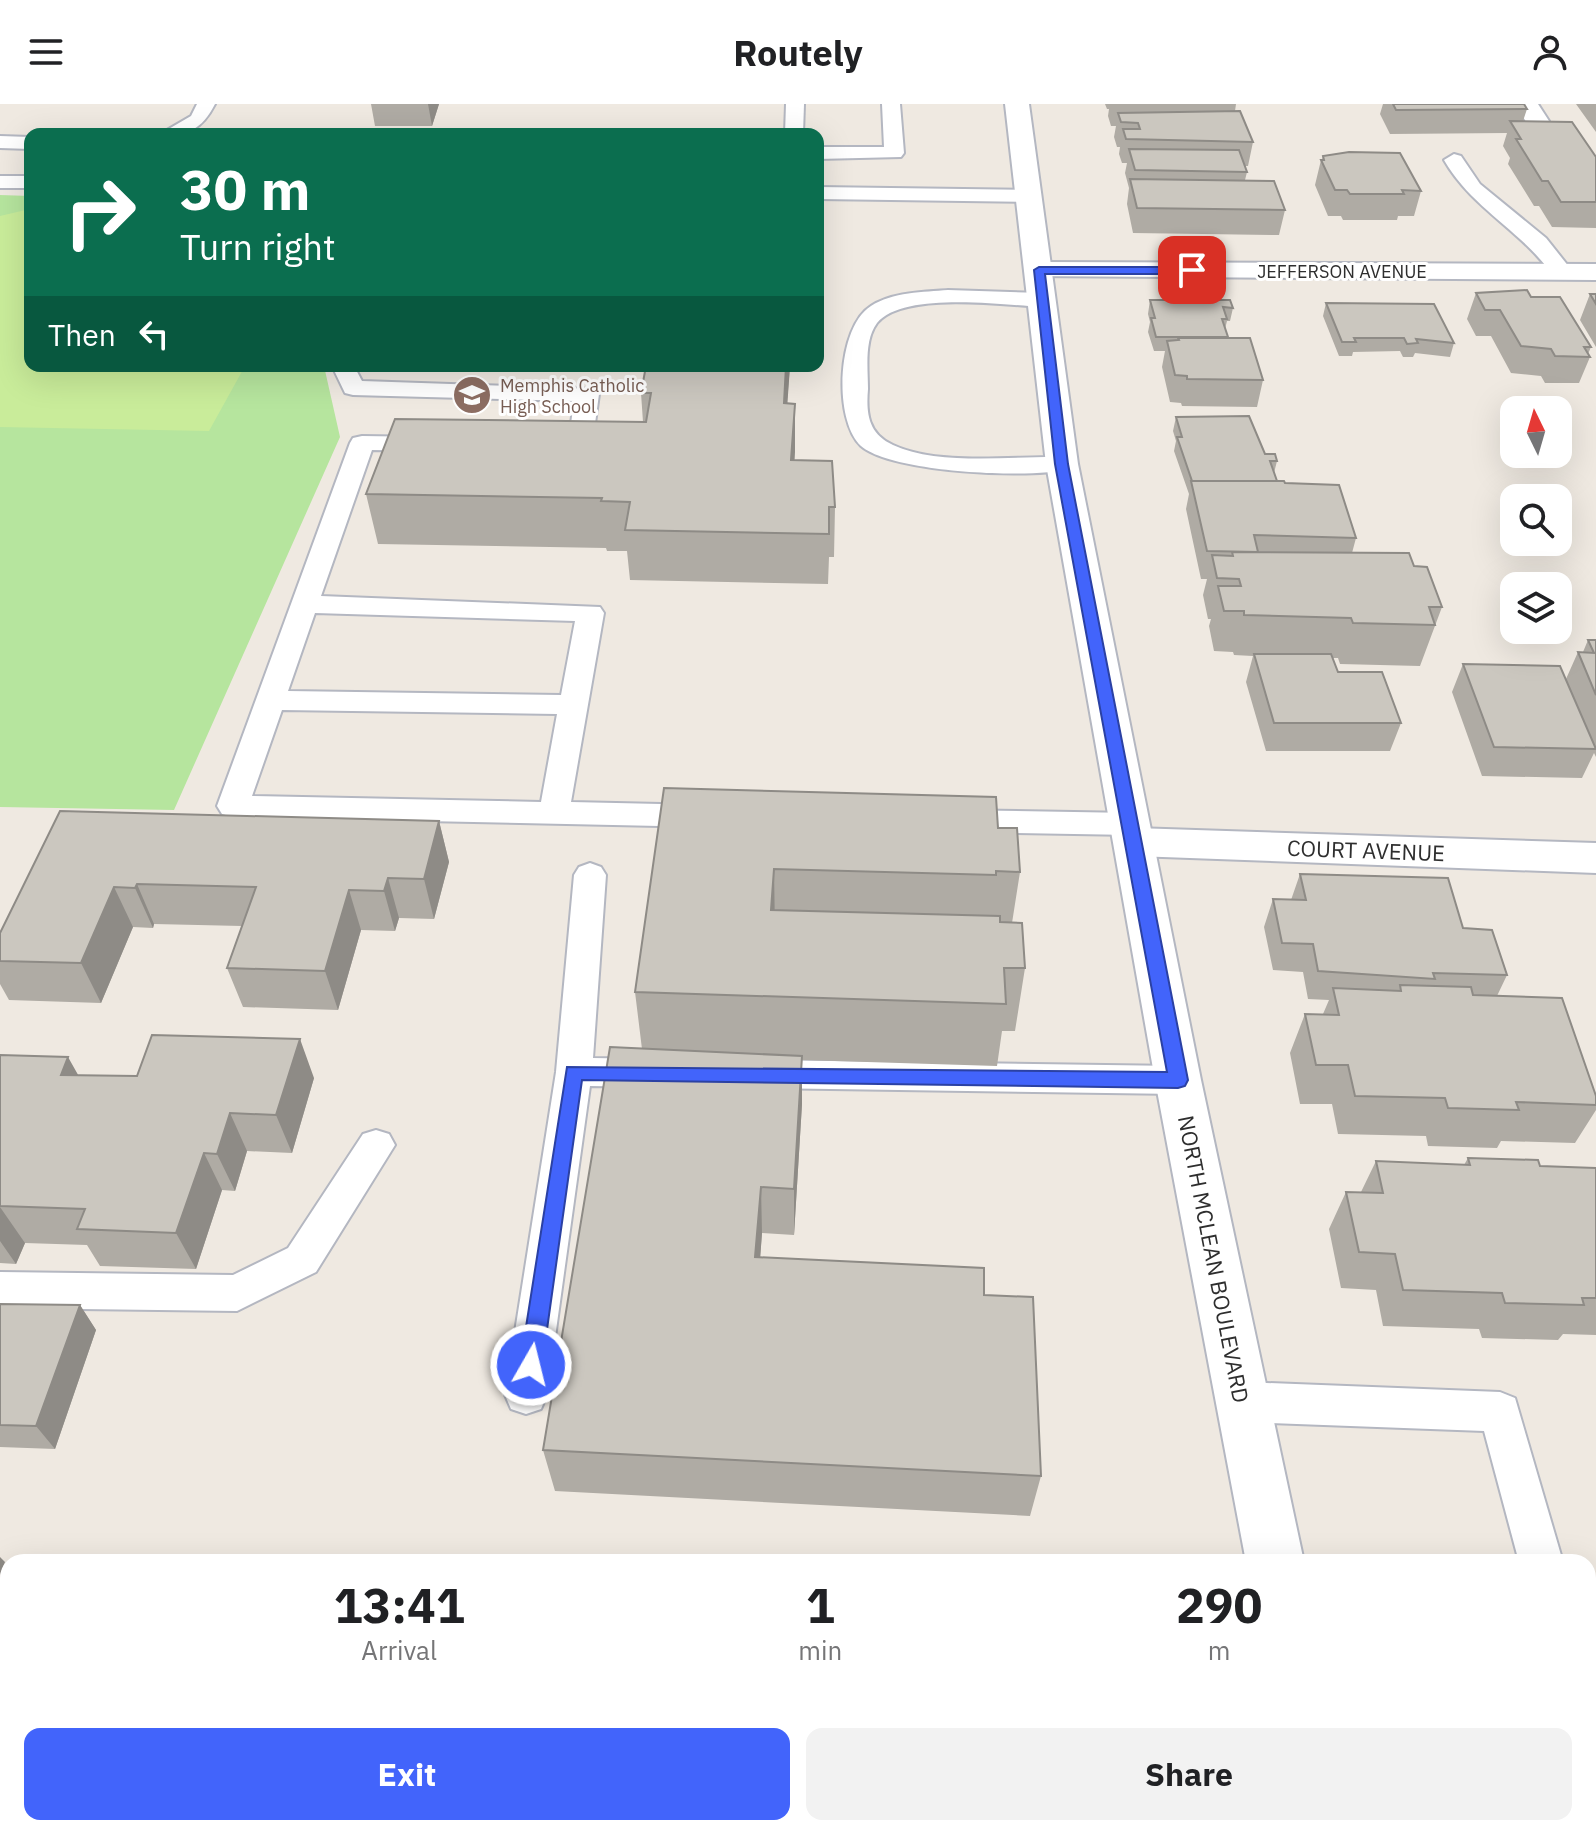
<!DOCTYPE html>
<style>
body{margin:0;font-family:"IBM Plex Sans",sans-serif;background:#f2f2f2;color:#202124;height:100vh;display:flex;flex-direction:column;font-size:30px;white-space:nowrap}
*{box-sizing:border-box;margin:0}
p{font-size:26px;color:#757577}
.icon{flex:none;width:44px;height:44px;fill:none;stroke:currentColor;stroke-width:2;stroke-linecap:round;stroke-linejoin:round}
.map{position:relative;flex:1;overflow:hidden}
.drawer{position:absolute;left:0px;top:1450px;width:1596px;height:282px;display:flex;flex-direction:column;background:#fff;border-radius:24px 24px 0 0;box-shadow:0 8px 32px #0002}
.drawer>*{flex:none}
.top-card{position:absolute;left:24px;top:24px;width:800px;height:244px;border-radius:16px;box-shadow:0 8px 32px #0002;background:#0b6e4f;color:#fff;overflow:hidden}
.needle{width:52px;rotate:355deg}
.buttons{position:absolute;left:1500px;top:292px;display:grid;gap:16px}
.buttons a{display:grid;place-items:center;width:72px;height:72px;border-radius:16px;background:#fff;box-shadow:0 8px 32px #0002;font-size:40px}
.pin{position:absolute;display:grid;place-items:center;width:68px;height:68px;color:#fff;margin:-34px;border-radius:16px;box-shadow:0 4px 12px #0006}
.me{position:absolute;width:88px;margin:-44px;rotate:8deg;stroke-linejoin:round;filter:drop-shadow(0 0 6px #0008)}
.turn{display:flex;align-items:center;gap:28px;height:168px;padding:0 24px;font-size:36px}
.turn .icon{width:104px;height:104px;stroke-width:2.5}
.turn b{display:block;font-size:56px;line-height:68px}
.then{display:flex;align-items:center;height:76px;padding:0 24px;background:#0003;gap:16px;font-size:30px}
.eta{display:flex;justify-content:space-evenly;align-items:center;height:136px;text-align:center}
.eta b{font-size:48px;font-weight:800;line-height:56px}
.button{display:flex;gap:16px;margin-top:auto;padding:16px 24px}
.button a{flex:1;height:92px;border-radius:16px;background:#4264fb;color:#fff;font-size:32px;font-weight:800;line-height:92px;text-align:center}
.button a+a{background:#f2f2f2;color:#202124}
header{display:flex;justify-content:space-between;align-items:center;height:104px;padding:0 24px;background:#fff;font-size:36px;font-weight:800}
.map>svg:first-child{display:block}
.green{fill:#b6e59e}
.pitch{fill:#c9ec9a}
.lines{fill:none;stroke-linecap:round;stroke-linejoin:round}
.lane-casing{stroke:#b4b7c1;stroke-width:4}
.street-casing{stroke:#b4b7c1;stroke-width:4}
.secondary-casing{stroke:#b4b7c1;stroke-width:4}
.lane{fill:#fff;fill-rule:evenodd}
.street{fill:#fff;fill-rule:evenodd}
.secondary{fill:#fff;fill-rule:evenodd}
.wall{fill:#afaba4}
.shaded-wall{fill:#8e8b86}
.building{fill:#cbc7bf;stroke:#8e8b86;stroke-width:2}
.route{fill:#4264fb;stroke:#2b41a3;stroke-width:2}
.labels{text-anchor:middle;dominant-baseline:central;stroke-width:6;stroke-linejoin:round;paint-order:stroke}
.far-street-label{font-size:18px;fill:#2e2e2e;stroke:#fff}
.far-education-label{font-size:18px;fill:#785e54;stroke:#fff;text-anchor:start}
.street-label{font-size:22px;fill:#2e2e2e;stroke:#fff}
</style>
<header><svg class="icon" aria-label="menu" viewBox="0 0 24 24"><path d="M4 6h16M4 12h16M4 18h16"/></svg>Routely<svg class="icon" aria-label="person" viewBox="0 0 24 24"><circle cx="12" cy="8" r="4"/><path d="M4 21q1-7 8-7t8 7"/></svg></header>
<div class="map">
<svg width="1596" height="1731" viewBox="0 0 1596 1731">
<rect width="100%" height="100%" fill="#efe9e1"/>
<!-- green -->
<path class="green" d="M 0,91 L 30,92 L 30,262 L 324,262 L 340,333 L 174,706 L 0,703 Z"/>
<!-- pitch -->
<path class="pitch" d="M 30,105 L 30,262 L 245,262 L 209,327 L 0,323 L 0,112 Z"/>
<g class="lines">
<defs>
<path id="lane" d="M 197,0 L 215,0 C 201,27 189,30 160,30 L 191,12 Z
M 786,0 L 804,0 L 803,30 L 785,30 Z
M 882,0 L 900,0 L 904,49 L 901,53 L 818,55 L 818,43 L 884,43 Z
M 0,32 L 30,33 L 30,45 L 0,44 Z
M 1454,50 L 1461,52 L 1480,80 L 1546,134 L 1573,168 L 1570,173 L 1554,173 C 1523,127 1472,105 1444,56 Z
M 0,72 L 30,72 L 30,84 L 0,84 Z
M 818,83 L 1030,86 L 1040,92 L 1030,98 L 818,95 Z
M 948,186 L 1043,189 L 1054,196 L 1043,203 C 1004,201 903,187 877,219 C 864,236 868,265 868,285 C 866,309 868,330 893,341 C 938,362 1012,352 1062,353 L 1071,355 L 1074,360 L 1071,365 C 1031,375 892,369 861,342 C 833,316 837,223 871,202 C 892,188 924,188 948,186 Z
M 332,262 L 354,262 L 362,277 L 595,285 L 599,290 L 592,342 L 589,347 C 576,350 564,350 551,347 L 548,342 L 551,337 L 569,335 L 574,297 L 353,291 L 345,289 Z
M 362,332 L 431,333 L 440,335 L 443,340 L 440,345 L 431,347 L 372,346 L 321,492 L 600,503 L 604,509 L 571,698 L 706,701 L 717,704 L 722,712 L 717,720 L 706,723 L 233,713 L 222,710 L 217,702 L 350,339 L 353,334 ZM 315,509 L 575,517 L 561,591 L 288,587 ZM 282,606 L 557,610 L 541,698 L 252,692 Z
M 951,706 L 1132,709 L 1143,712 L 1148,720 L 1143,728 L 1132,731 L 951,728 L 940,725 L 935,717 L 940,709 Z
M 590,759 L 601,763 L 606,771 L 593,954 L 651,955 L 664,959 L 669,969 L 664,979 L 651,983 L 590,982 L 547,1291 L 541,1305 L 526,1310 L 511,1305 L 505,1291 L 556,968 L 574,771 L 579,763 Z
M 756,956 L 1178,962 L 1191,966 L 1196,976 L 1191,986 L 1178,990 L 756,984 L 743,980 L 738,970 L 743,960 Z
M 376,1026 L 389,1030 L 395,1041 L 316,1168 L 237,1207 L 0,1204 L 0,1168 L 233,1171 L 288,1144 L 363,1030 Z
M 1243,1278 L 1500,1288 L 1515,1294 L 1563,1458 L 1519,1458 L 1484,1327 L 1243,1318 L 1228,1312 L 1222,1298 L 1228,1284 Z
M 1588,1604 L 1596,1607 L 1596,1681 L 1588,1678 Z
M 895,1724 L 945,1724 L 945,1731 L 895,1731 Z"/>
<path id="street" d="M 1514,0 L 1538,0 L 1549,17 L 1545,22 L 1529,22 Z
M 1039,158 L 1596,160 L 1596,176 L 1029,172 L 1025,166 L 1029,160 Z
M 1135,724 L 1596,739 L 1596,769 L 1135,752 L 1121,748 L 1115,738 L 1121,728 Z"/>
<path id="secondary" d="M 1005,0 L 1029,0 L 1078,360 L 1201,976 L 1304,1458 L 1246,1458 L 1155,976 L 1046,360 Z
M 1299,1724 L 1363,1724 L 1365,1731 L 1301,1731 Z"/>
</defs>
<!-- lane casing -->
<use href="#lane" class="lane-casing"/>
<!-- street casing -->
<use href="#street" class="street-casing"/>
<!-- secondary casing -->
<use href="#secondary" class="secondary-casing"/>
<!-- lane -->
<use href="#lane" class="lane"/>
<!-- street -->
<use href="#street" class="street"/>
<!-- secondary -->
<use href="#secondary" class="secondary"/>
</g>
<!-- wall -->
<path class="wall" d="M 371,0 L 439,0 L 432,22 L 375,22 Z
M 1105,0 L 1236,0 L 1235,7 L 1253,38 L 1248,62 L 1245,62 L 1247,68 L 1245,76 L 1285,106 L 1279,131 L 1133,129 L 1127,100 L 1129,84 L 1125,69 L 1127,59 L 1122,59 L 1119,50 L 1120,43 L 1117,43 L 1114,33 L 1116,22 L 1111,22 L 1108,12 L 1109,5 L 1107,5 Z
M 1383,0 L 1524,0 L 1527,5 L 1523,17 L 1596,53 L 1596,124 L 1552,123 L 1539,102 L 1534,102 L 1508,60 L 1510,54 L 1503,42 L 1507,29 L 1390,30 L 1380,10 Z
M 1576,0 L 1596,0 L 1596,28 Z
M 1323,52 L 1421,87 L 1414,112 L 1398,112 L 1397,116 L 1343,116 L 1341,112 L 1328,112 L 1315,81 L 1321,56 L 1322,56 Z
M 1476,189 L 1531,193 L 1591,243 L 1588,250 L 1590,253 L 1579,279 L 1545,279 L 1541,272 L 1511,269 L 1491,232 L 1476,232 L 1467,215 Z
M 1590,190 L 1596,190 L 1596,243 L 1580,216 Z
M 1150,196 L 1233,204 L 1230,217 L 1227,217 L 1225,225 L 1228,234 L 1263,276 L 1257,303 L 1182,302 L 1181,299 L 1170,298 L 1162,263 L 1165,247 L 1154,247 L 1148,228 L 1150,218 L 1148,210 Z
M 1326,199 L 1454,239 L 1450,253 L 1415,249 L 1413,253 L 1403,253 L 1400,247 L 1353,248 L 1352,252 L 1339,252 L 1323,212 Z
M 598,262 L 614,262 L 613,265 L 599,265 Z
M 646,262 L 790,262 L 787,299 L 794,356 L 835,403 L 834,453 L 829,453 L 828,480 L 630,476 L 627,447 L 607,447 L 606,444 L 378,440 L 366,390 L 643,318 L 641,289 Z
M 1176,313 L 1277,357 L 1274,369 L 1276,377 L 1285,379 L 1356,434 L 1352,449 L 1414,462 L 1442,503 L 1420,562 L 1340,560 L 1338,554 L 1333,554 L 1338,568 L 1401,619 L 1390,647 L 1266,647 L 1246,578 L 1253,552 L 1234,551 L 1233,548 L 1214,547 L 1209,522 L 1211,515 L 1208,515 L 1203,491 L 1207,475 L 1201,475 L 1186,405 L 1189,390 L 1174,347 L 1176,337 L 1173,327 Z
M 1588,536 L 1596,536 L 1596,653 L 1594,649 L 1582,674 L 1482,672 L 1452,588 L 1463,560 L 1566,575 L 1578,548 L 1583,548 Z
M 664,684 L 998,724 L 1020,768 L 1012,819 L 1025,864 L 1015,927 L 1002,927 L 997,962 L 802,956 L 802,1000 L 794,1131 L 762,1129 L 760,1153 L 984,1191 L 1041,1372 L 1030,1412 L 555,1387 L 543,1346 L 642,945 L 635,888 Z
M 60,707 L 439,717 L 449,758 L 434,815 L 399,814 L 395,827 L 361,826 L 338,906 L 243,903 L 227,864 L 242,822 L 154,820 L 153,824 L 133,823 L 101,899 L 9,896 L 0,880 L 0,829 Z
M 1300,770 L 1463,824 L 1507,871 L 1497,892 L 1596,992 L 1596,1006 L 1575,1039 L 1501,1037 L 1497,1044 L 1428,1042 L 1426,1032 L 1338,1030 L 1332,1000 L 1300,1000 L 1290,949 L 1305,910 L 1323,910 L 1329,896 L 1308,895 L 1303,868 L 1273,866 L 1264,823 L 1273,795 L 1291,796 Z
M 0,951 L 78,971 L 314,974 L 292,1049 L 247,1047 L 235,1087 L 222,1086 L 196,1165 L 100,1162 L 87,1141 L 25,1139 L 16,1160 L 0,1159 Z
M 1468,1054 L 1540,1062 L 1596,1064 L 1596,1231 L 1563,1230 L 1558,1236 L 1482,1234 L 1479,1225 L 1383,1222 L 1376,1186 L 1341,1184 L 1329,1125 L 1346,1088 L 1361,1088 L 1376,1057 L 1464,1061 Z
M 0,1200 L 80,1201 L 96,1226 L 55,1345 L 0,1343 Z"/>
<!-- shaded-wall -->
<path class="shaded-wall" d="M 428,0 L 439,0 L 432,22 Z
M 786,262 L 790,262 L 784,348 L 784,299 Z
M 795,300 L 795,348 L 792,405 L 791,356 Z
M 439,717 L 449,758 L 434,815 L 424,775 Z
M 774,765 L 775,829 L 771,806 Z
M 388,774 L 399,814 L 395,827 L 384,787 Z
M 137,780 L 154,820 L 153,824 L 135,784 Z
M 114,783 L 133,823 L 101,899 L 81,859 Z
M 349,786 L 361,826 L 338,906 L 325,867 Z
M 300,935 L 314,974 L 292,1049 L 276,1011 Z
M 802,952 L 802,1000 L 794,1131 L 794,1085 Z
M 68,953 L 90,992 L 61,971 Z
M 230,1009 L 247,1047 L 235,1087 L 217,1050 Z
M 204,1049 L 222,1086 L 196,1165 L 176,1129 Z
M 761,1083 L 762,1129 L 757,1198 L 755,1153 Z
M 0,1103 L 25,1139 L 16,1160 L 0,1137 Z
M 80,1201 L 96,1226 L 55,1345 L 36,1322 Z
M 0,1453 L 5,1458 L 0,1471 Z
M 266,1724 L 292,1724 L 291,1731 L 264,1731 Z"/>
<!-- building -->
<path class="building" d="M 1393,0 L 1524,0 L 1527,5 L 1396,6 Z
M 1240,7 L 1253,38 L 1126,35 L 1123,25 L 1140,25 L 1138,19 L 1121,18 L 1118,9 Z
M 1510,17 L 1572,18 L 1596,53 L 1596,98 L 1561,98 L 1548,77 L 1542,77 L 1516,35 L 1521,35 Z
M 1129,45 L 1239,46 L 1247,68 L 1135,66 Z
M 1349,48 L 1400,49 L 1421,87 L 1402,86 L 1404,90 L 1350,90 L 1347,86 L 1335,86 L 1321,56 L 1324,56 L 1323,52 Z
M 1130,75 L 1274,77 L 1285,106 L 1137,104 Z
M 1527,186 L 1531,193 L 1560,193 L 1591,243 L 1584,243 L 1590,253 L 1555,252 L 1551,245 L 1521,242 L 1500,206 L 1485,206 L 1476,189 Z
M 1590,190 L 1596,190 L 1596,200 Z
M 1150,196 L 1230,196 L 1233,204 L 1223,203 L 1227,215 L 1222,215 L 1228,233 L 1156,233 L 1151,214 L 1155,214 Z
M 1326,199 L 1434,200 L 1454,239 L 1416,235 L 1418,239 L 1407,240 L 1404,234 L 1354,234 L 1356,238 L 1342,238 Z
M 1178,234 L 1250,234 L 1263,276 L 1187,275 L 1187,272 L 1175,271 L 1167,237 L 1179,236 Z
M 646,262 L 786,262 L 784,299 L 795,300 L 791,356 L 832,357 L 835,403 L 829,403 L 829,430 L 625,426 L 630,398 L 601,397 L 602,394 L 366,390 L 395,315 L 646,318 L 651,289 L 641,289 Z
M 1249,312 L 1265,350 L 1275,350 L 1277,357 L 1270,357 L 1277,377 L 1192,377 L 1177,333 L 1182,333 L 1176,313 Z
M 1191,377 L 1284,377 L 1285,379 L 1339,381 L 1356,434 L 1254,431 L 1258,448 L 1207,447 Z
M 1232,448 L 1409,449 L 1414,462 L 1427,463 L 1442,503 L 1429,503 L 1435,521 L 1353,519 L 1351,514 L 1244,511 L 1244,507 L 1224,507 L 1218,482 L 1241,482 L 1239,475 L 1217,474 L 1212,451 L 1233,452 Z
M 1588,536 L 1596,536 L 1596,591 L 1578,548 L 1594,549 Z
M 1254,550 L 1331,550 L 1338,568 L 1382,568 L 1401,619 L 1274,619 Z
M 1463,560 L 1560,562 L 1596,645 L 1494,643 Z
M 664,684 L 996,693 L 998,724 L 1017,724 L 1020,768 L 996,767 L 996,771 L 774,765 L 771,806 L 1000,812 L 1000,818 L 1022,819 L 1025,864 L 1004,864 L 1006,900 L 635,888 Z
M 60,707 L 439,717 L 424,775 L 388,774 L 384,787 L 349,786 L 325,867 L 227,864 L 256,783 L 137,780 L 135,784 L 114,783 L 81,859 L 0,857 L 0,829 Z
M 1300,770 L 1448,774 L 1463,824 L 1492,826 L 1507,871 L 1433,869 L 1435,875 L 1318,867 L 1313,840 L 1282,839 L 1273,795 L 1306,796 Z
M 1400,881 L 1471,883 L 1473,891 L 1562,894 L 1596,992 L 1596,1001 L 1516,998 L 1519,1006 L 1448,1004 L 1445,994 L 1355,992 L 1348,961 L 1316,961 L 1305,910 L 1339,911 L 1333,884 L 1401,887 Z
M 152,931 L 300,935 L 276,1011 L 230,1009 L 217,1050 L 204,1049 L 176,1129 L 77,1125 L 85,1105 L 0,1102 L 0,951 L 68,953 L 61,971 L 137,972 Z
M 610,943 L 802,952 L 794,1085 L 761,1083 L 755,1153 L 984,1164 L 984,1191 L 1033,1193 L 1041,1372 L 543,1346 Z
M 1468,1054 L 1538,1056 L 1540,1062 L 1596,1064 L 1596,1194 L 1582,1194 L 1584,1201 L 1505,1199 L 1502,1189 L 1403,1186 L 1395,1150 L 1359,1148 L 1346,1088 L 1383,1089 L 1376,1057 L 1470,1061 Z
M 0,1200 L 80,1201 L 36,1322 L 0,1321 Z
M 60,1724 L 266,1724 L 264,1731 L 57,1731 Z
M 957,1724 L 1065,1724 L 1065,1731 L 957,1731 Z"/>
<!-- route -->
<path class="route" d="M 1039,163 L 1192,163 L 1198,166 L 1192,170 L 1045,170 L 1068,360 L 1188,976 L 1185,982 L 1178,984 L 582,976 L 542,1261 L 538,1269 L 531,1272 L 523,1269 L 520,1261 L 567,963 L 1167,968 L 1055,360 L 1034,166 Z"/>
<!-- icons -->
<defs>
<symbol id="school-disc" viewBox="-11 -11 22 22"><circle r="9.5" fill="#8d6e63" stroke="#fff"/><path d="M0-5L7-2L0 1L-7-2ZM-4 1L0 2.5L4 1V4Q0 6-4 4Z" fill="#fff"/></symbol>
</defs>
<g fill-rule="evenodd">
<use href="#school-disc" x="450" y="269" width="44" height="44"/>
</g>
<g class="labels">
<!-- far-street labels -->
<g class="far-street-label">
<text x="1342" y="167">JEFFERSON AVENUE</text>
</g>
<!-- far-education labels -->
<g class="far-education-label">
<text x="500" y="281">Memphis Catholic<tspan x="500" dy="21">High School</tspan></text>
</g>
<!-- street labels -->
<g class="street-label">
<text transform="translate(1366 746) rotate(2)">COURT AVENUE</text>
<text transform="translate(1214 1155) rotate(79)">NORTH MCLEAN BOULEVARD</text>
</g>
</g>
</svg>
<div class="buttons">
<a><svg class="needle" viewBox="-14 -14 28 28"><path d="M0-13l5 13h-10z" fill="#e53935"/><path d="M0 13l5-13h-10z" fill="#757577"/></svg></a>
<a><svg class="icon" aria-label="search" viewBox="0 0 24 24"><circle cx="10" cy="10" r="6"/><path d="M15 15l6 6"/></svg></a>
<a><svg class="icon" aria-label="layers" viewBox="0 0 24 24"><path d="M12 4l9 5-9 5-9-5zM3 14l9 5 9-5"/></svg></a>
</div>
<div class="pin" style="left:1192px;top:166px;background:#d93025"><svg class="icon" aria-label="arrive" viewBox="0 0 24 24"><path d="M6 21V4h12l-3 4 3 4H6"/></svg></div>
<svg class="me" style="left:531px;top:1261px" viewBox="-20 -20 40 40"><circle r="17" fill="#4264fb" stroke="#fff" stroke-width="3"/><path d="M0-11L8 9 0 5-8 9z" fill="#fff"/></svg>
<div class="top-card">
<div class="turn"><svg class="icon" aria-label="right" viewBox="0 0 24 24"><path d="M7 20v-9h11M14 6l5 5-5 5"/></svg><div><b>30 m</b>Turn right</div></div>
<div class="then">Then<svg class="icon" aria-label="left" viewBox="0 0 24 24"><path d="M17 20v-9H6M10 6l-5 5 5 5"/></svg></div>
</div>
<section class="drawer">
<div class="eta">
<div><b>13:41</b><p>Arrival</p></div>
<div><b>1</b><p>min</p></div>
<div><b>290</b><p>m</p></div>
</div>
<div class="button"><a>Exit</a><a>Share</a></div>
</section>
</div>
